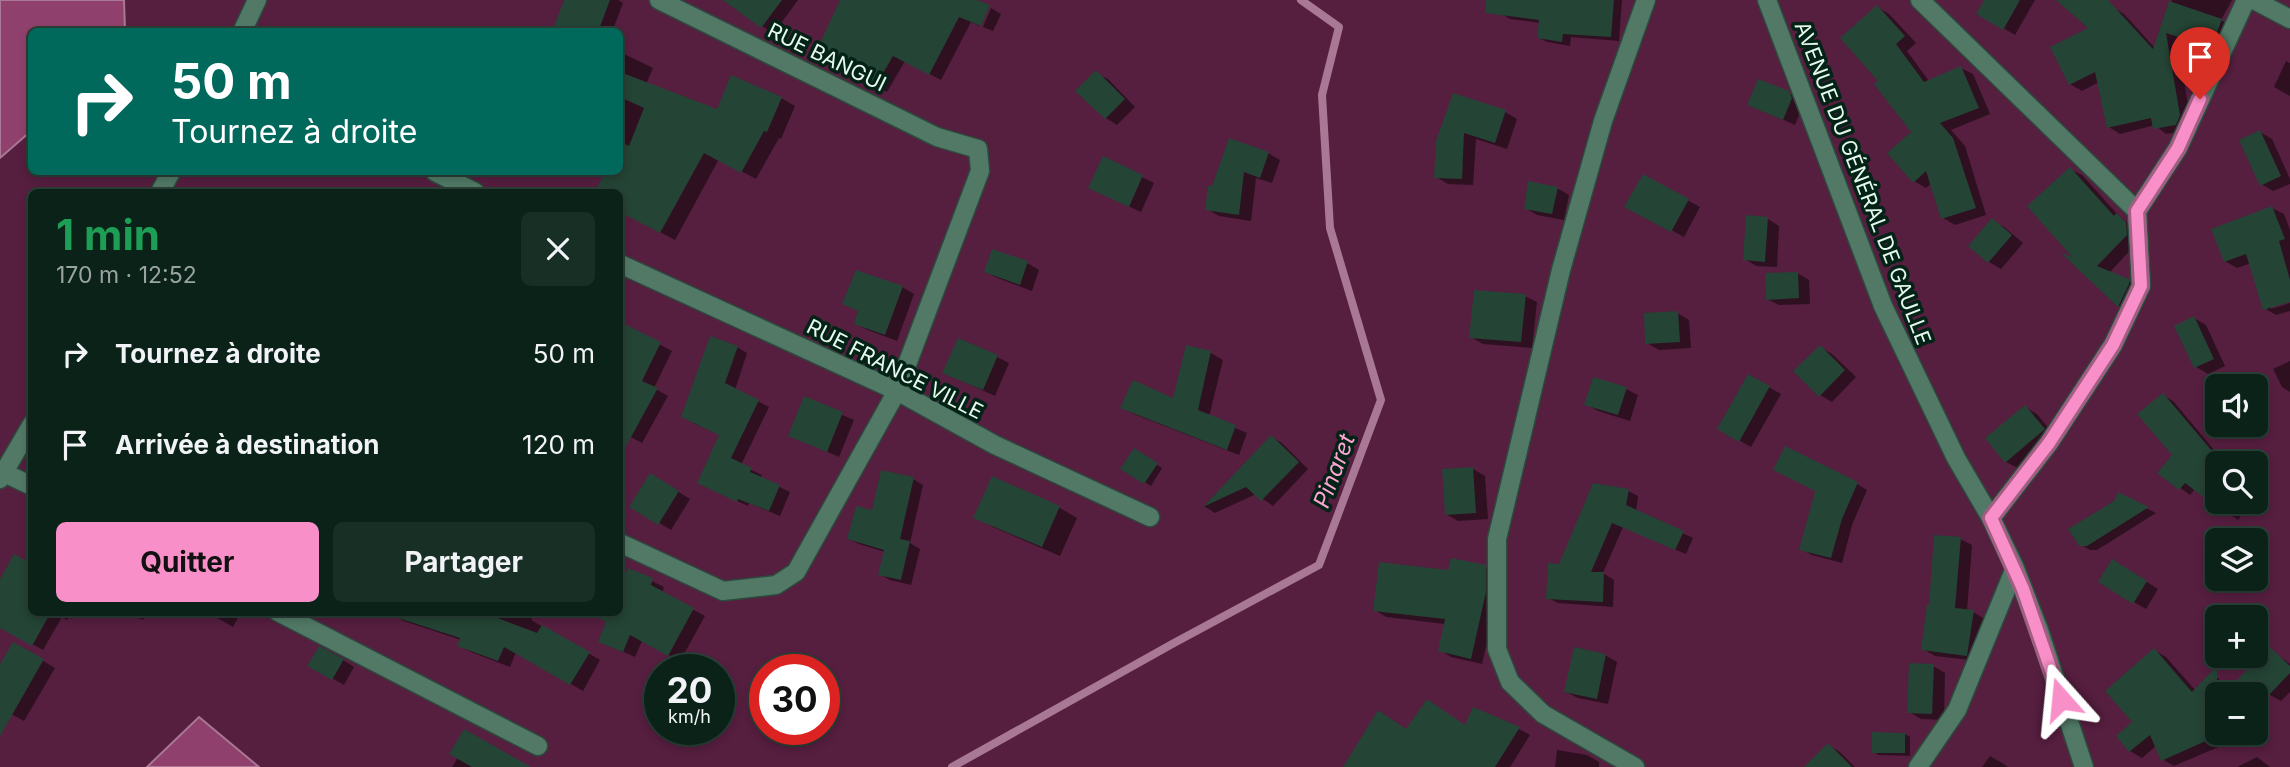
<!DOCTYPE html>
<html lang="fr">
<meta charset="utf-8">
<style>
body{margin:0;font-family:Inter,sans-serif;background:#182f25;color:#f1f3f6;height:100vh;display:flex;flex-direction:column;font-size:26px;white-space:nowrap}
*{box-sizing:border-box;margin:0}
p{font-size:23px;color:#99a4a2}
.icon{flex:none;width:38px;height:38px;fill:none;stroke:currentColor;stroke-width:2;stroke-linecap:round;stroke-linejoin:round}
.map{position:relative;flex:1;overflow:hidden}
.side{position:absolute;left:28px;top:189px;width:595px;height:427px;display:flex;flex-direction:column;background:#0a2218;border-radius:10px;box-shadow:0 4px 10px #0003,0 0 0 2px #2a3f37}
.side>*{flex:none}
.hud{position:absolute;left:28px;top:28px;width:595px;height:147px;border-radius:10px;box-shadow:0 4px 10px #0003,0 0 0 2px #2a3f37;background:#00695c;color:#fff;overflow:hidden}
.controls{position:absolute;left:2205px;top:374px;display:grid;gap:14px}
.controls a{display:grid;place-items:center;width:63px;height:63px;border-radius:10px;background:#0a2218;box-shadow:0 4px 10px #0003,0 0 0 2px #2a3f37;font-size:35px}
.speed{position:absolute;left:644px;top:654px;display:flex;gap:14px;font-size:35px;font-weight:700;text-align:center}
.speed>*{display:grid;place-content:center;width:91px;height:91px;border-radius:50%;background:#0a2218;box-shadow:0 4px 10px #0003,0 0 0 2px #2a3f37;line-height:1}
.speed small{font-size:18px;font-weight:400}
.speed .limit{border:10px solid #d22;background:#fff;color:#111}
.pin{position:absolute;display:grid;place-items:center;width:60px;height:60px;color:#fff;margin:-72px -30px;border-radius:50% 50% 50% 0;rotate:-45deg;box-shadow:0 0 7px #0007}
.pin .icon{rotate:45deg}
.me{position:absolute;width:77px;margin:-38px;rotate:342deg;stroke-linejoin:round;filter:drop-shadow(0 0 5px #0008)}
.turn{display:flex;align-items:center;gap:24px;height:147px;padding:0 28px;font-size:32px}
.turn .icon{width:91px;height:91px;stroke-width:2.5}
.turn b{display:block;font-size:49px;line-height:60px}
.round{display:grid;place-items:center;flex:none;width:74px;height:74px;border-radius:10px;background:#182f25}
.head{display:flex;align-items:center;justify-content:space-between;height:119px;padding:0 28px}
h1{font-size:42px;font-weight:700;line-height:52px;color:#1e9e55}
.primary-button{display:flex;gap:14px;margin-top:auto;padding:14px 28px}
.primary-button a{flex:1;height:80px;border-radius:10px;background:#f98fc9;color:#111;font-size:28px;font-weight:700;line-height:80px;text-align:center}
.primary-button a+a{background:#182f25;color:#f1f3f6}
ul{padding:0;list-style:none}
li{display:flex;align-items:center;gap:21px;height:91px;padding:0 28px}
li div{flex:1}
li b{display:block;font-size:26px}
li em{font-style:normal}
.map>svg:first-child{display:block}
.green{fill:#561e3f;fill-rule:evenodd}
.water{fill:#8f406d;stroke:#a97894;stroke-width:2}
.shadow{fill:#0007}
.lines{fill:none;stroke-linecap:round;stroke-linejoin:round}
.stream{stroke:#a97894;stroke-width:8}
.building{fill:#244435}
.minor-casing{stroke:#2c4a3d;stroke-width:21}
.minor{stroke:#517966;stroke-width:18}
.route-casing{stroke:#a25d83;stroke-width:18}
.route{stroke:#f98fc9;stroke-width:12}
.labels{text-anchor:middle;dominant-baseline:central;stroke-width:7;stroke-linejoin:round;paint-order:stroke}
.street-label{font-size:21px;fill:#e7f9ef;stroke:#032317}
.water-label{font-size:23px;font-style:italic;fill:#ffa5d4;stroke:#032317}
</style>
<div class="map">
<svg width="2290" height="767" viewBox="0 0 2290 767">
<rect width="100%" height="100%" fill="#0d2d20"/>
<!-- green -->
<path class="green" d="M 0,0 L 2290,0 L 2290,767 L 0,767 ZM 32,32 L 620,32 L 620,172 L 32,172 ZM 32,192 L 620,192 L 620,612 L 32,612 ZM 2217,387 L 2256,387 L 2256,425 L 2217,425 ZM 2217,464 L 2256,464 L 2256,502 L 2217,502 ZM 2217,541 L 2256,541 L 2256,579 L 2217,579 ZM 2217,618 L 2256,618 L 2256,656 L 2217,656 ZM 660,670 L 719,670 L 719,730 L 660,730 ZM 765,670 L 824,670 L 824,730 L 765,730 ZM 2217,695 L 2256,695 L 2256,733 L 2217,733 Z"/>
<!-- water -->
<path class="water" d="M 0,0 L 124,0 L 125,31 L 32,32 L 31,131 L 0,158 Z
M 199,717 L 259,767 L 147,767 Z"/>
<!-- shadow -->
<path class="shadow" d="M 566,0 L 618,0 L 623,3 L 612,32 L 567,32 L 556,26 Z
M 742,0 L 798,0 L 774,33 L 762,26 Z
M 842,0 L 973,0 L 988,6 L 980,26 L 971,22 L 941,80 L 905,61 L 887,92 L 816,56 Z
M 1504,0 L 1622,0 L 1619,41 L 1571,37 L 1570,46 L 1547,42 L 1538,37 L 1541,23 L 1510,19 L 1502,14 Z
M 1986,0 L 2035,0 L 2015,35 L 1978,13 Z
M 2058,0 L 2100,0 L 2124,14 L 2155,48 L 2172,0 L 2232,0 L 2221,20 L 2233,27 L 2223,53 L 2177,38 L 2191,123 L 2188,130 L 2166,134 L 2155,125 L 2120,134 L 2109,127 L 2099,82 L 2082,91 L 2070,84 L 2091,29 Z
M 1877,7 L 1889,14 L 1916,43 L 1907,51 L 1929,81 L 1961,68 L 1973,74 L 1990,114 L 1951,130 L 1965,146 L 1986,215 L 1955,225 L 1943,218 L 1932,183 L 1926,188 L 1914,181 L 1913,132 L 1881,81 Z
M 991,8 L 1001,14 L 993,31 L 983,27 Z
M 620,52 L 653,68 L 646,84 L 717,111 L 781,98 L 795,106 L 781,139 L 779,138 L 756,179 L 719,159 L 675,240 L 620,211 L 620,192 L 596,192 L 608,172 L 620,172 Z
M 2286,61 L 2290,63 L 2290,96 L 2274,87 Z
M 1096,73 L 1108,79 L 1135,107 L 1117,125 L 1106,118 Z
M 1789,93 L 1801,100 L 1803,105 L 1795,125 L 1749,104 Z
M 1454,95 L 1505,112 L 1517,119 L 1507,149 L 1476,139 L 1473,185 L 1448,184 L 1436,177 Z
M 2260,132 L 2272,139 L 2290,179 L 2290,184 L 2273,191 L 2261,184 Z
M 1268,153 L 1280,160 L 1272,183 L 1256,178 L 1251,221 L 1219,216 L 1207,209 L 1210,188 Z
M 1104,159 L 1154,183 L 1141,212 L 1102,194 Z
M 2070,169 L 2082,175 L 2119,216 L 2138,231 L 2138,242 L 2109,273 L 2141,287 L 2131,312 L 2119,306 L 2068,257 L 2077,260 Z
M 1643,176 L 1700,207 L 1684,237 L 1627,206 Z
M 1557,188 L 1569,195 L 1564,220 L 1537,215 L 1525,208 Z
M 2272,208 L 2284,214 L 2290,230 L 2290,300 L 2271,305 L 2271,309 L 2290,303 L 2290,311 L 2276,315 L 2264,308 L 2251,263 L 2237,268 L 2225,261 Z
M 1768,219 L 1779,226 L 1777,267 L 1756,266 L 1745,259 Z
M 1993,221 L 2004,227 L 2023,243 L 2001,269 L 1989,262 L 1970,245 Z
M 1027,263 L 1039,270 L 1032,291 L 998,278 L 986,272 Z
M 1797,273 L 1809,280 L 1810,304 L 1779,305 L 1767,299 Z
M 902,287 L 914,294 L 897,341 L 868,330 L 856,324 L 860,312 Z
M 1525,296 L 1537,302 L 1532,348 L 1483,344 L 1471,337 Z
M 1677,313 L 1689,320 L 1691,348 L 1659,350 L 1647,343 Z
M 2194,318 L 2206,325 L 2225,366 L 2208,374 L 2196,367 Z
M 620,324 L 672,351 L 654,388 L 668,396 L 642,443 L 620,431 Z
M 737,347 L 747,353 L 735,390 L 769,407 L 741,465 L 762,475 L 760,478 L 790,492 L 780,516 L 749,503 L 748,506 L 709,488 L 721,435 L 693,423 Z
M 1187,347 L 1211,353 L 1223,360 L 1209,417 L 1247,433 L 1239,455 L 1134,414 L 1122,408 L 1174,401 Z
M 1820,347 L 1832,354 L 1856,377 L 1832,402 L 1820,395 Z
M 997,357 L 1009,363 L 995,396 L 945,373 Z
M 2290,361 L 2290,392 L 2282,387 L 2273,369 Z
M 1749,376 L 1781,394 L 1751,447 L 1719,429 Z
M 1626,389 L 1638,395 L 1630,421 L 1598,411 L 1586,404 Z
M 2163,395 L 2173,401 L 2226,464 L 2217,464 L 2217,502 L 2251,502 L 2238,520 L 2195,489 L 2190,495 L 2160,473 L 2174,455 Z
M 805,399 L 854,420 L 839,457 L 790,435 Z
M 2025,407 L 2037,414 L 2055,436 L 2018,468 L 2006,462 Z
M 1271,437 L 1282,443 L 1308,469 L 1273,506 L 1256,494 L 1215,513 L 1204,506 Z
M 1134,450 L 1162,468 L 1151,486 L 1123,468 Z
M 1473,469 L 1485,476 L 1488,519 L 1458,521 L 1446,514 Z
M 651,475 L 690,499 L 671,530 L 631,506 Z
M 913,479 L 923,485 L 910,543 L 920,549 L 911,585 L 890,580 L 880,574 L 885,552 L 859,544 L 849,539 L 873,513 Z
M 993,479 L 1060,508 L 1077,518 L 1060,556 L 993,527 L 976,517 Z
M 1857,484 L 1867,490 L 1852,525 L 1842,563 L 1812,555 L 1801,549 Z
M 1628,491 L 1638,496 L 1636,512 L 1693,538 L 1686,554 L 1623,527 L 1603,573 L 1614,580 L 1613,607 L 1558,603 L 1548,598 Z
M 2119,495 L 2156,513 L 2097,550 L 2090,550 L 2080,544 L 2115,502 Z
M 1960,539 L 1972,545 L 1967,611 L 1973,612 L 1985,619 L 1979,661 L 1935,656 L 1923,649 L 1931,607 Z
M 1485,567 L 1497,573 L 1497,600 L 1482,664 L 1451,657 L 1440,650 L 1445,624 L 1386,617 L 1375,610 L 1450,572 Z
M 2125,568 L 2158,589 L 2146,609 L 2134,602 Z
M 629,570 L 664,587 L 662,593 L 705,616 L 680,661 L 642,641 L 635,657 L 600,641 L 620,612 L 620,593 Z
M 0,582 L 32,612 L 72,612 L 67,620 L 62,617 L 43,650 L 0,626 Z
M 129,612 L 147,612 L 143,620 Z
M 207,612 L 241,612 L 233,627 Z
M 393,612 L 535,612 L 531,620 L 600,660 L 583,691 L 516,652 L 510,667 L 471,652 L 459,645 L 461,640 L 404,621 L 392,614 Z
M 14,644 L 55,668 L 24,721 L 0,708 L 0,668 Z
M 2270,649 L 2290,664 L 2290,692 L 2281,701 L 2270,695 L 2256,709 L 2256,695 L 2217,695 L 2217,733 L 2232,733 L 2228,737 L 2230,742 L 2174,766 L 2162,759 L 2156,746 L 2142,758 L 2130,751 L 2134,722 L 2154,650 L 2166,657 L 2196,691 L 2212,674 L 2231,688 Z
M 1605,655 L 1617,662 L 1608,704 L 1578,698 L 1566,692 Z
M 343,660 L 354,667 L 344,685 L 309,665 Z
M 1933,666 L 1945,673 L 1944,720 L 1921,719 L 1909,712 Z
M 1466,727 L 1519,729 L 1530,735 L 1510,767 L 1345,767 L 1407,731 Z
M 1905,734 L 1910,737 L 1910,756 L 1879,755 L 1873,752 Z
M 1828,745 L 1840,752 L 1855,767 L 1805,767 Z
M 1557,750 L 1587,755 L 1599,762 L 1599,767 L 1555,767 Z
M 1990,756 L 2002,763 L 2008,767 L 1982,767 Z
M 458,757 L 530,767 L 452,767 Z
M 2257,757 L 2270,767 L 2237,767 Z"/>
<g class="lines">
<!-- stream -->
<path class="stream" d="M 952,767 L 1174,643 L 1319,565 L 1381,400 L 1330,228 L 1322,95 L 1339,27 L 1301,0"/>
</g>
<!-- building -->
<path class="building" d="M 564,0 L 610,0 L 598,32 L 568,32 L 554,26 Z
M 723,0 L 782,0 L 761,28 Z
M 840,0 L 977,0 L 990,5 L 981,26 L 959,17 L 929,75 L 893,56 L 875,87 L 833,64 L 814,56 Z
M 1486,0 L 1614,0 L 1611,37 L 1563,34 L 1562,42 L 1537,38 L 1539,20 L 1485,13 Z
M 1984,0 L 2020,0 L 2003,30 L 1976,14 Z
M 2056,0 L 2108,0 L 2153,49 L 2169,1 L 2222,19 L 2211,48 L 2166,33 L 2180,115 L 2176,125 L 2153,129 L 2151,118 L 2107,128 L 2095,72 L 2069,85 L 2050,47 L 2088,28 Z
M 1877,5 L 1905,36 L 1896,44 L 1924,82 L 1961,66 L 1979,108 L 1940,123 L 1953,138 L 1976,208 L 1941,219 L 1926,171 L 1913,183 L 1887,153 L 1911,132 L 1874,84 L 1878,81 L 1840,38 Z
M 1096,70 L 1125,99 L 1105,119 L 1075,91 Z
M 620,72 L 717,109 L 731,75 L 782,97 L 767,132 L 764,131 L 741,173 L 704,153 L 660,233 L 620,212 L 620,192 L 594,192 L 606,172 L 620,172 L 620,142 L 629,146 L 644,108 L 620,97 Z
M 1758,79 L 1789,91 L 1792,98 L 1783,120 L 1747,105 Z
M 1453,93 L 1506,110 L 1495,143 L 1464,133 L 1462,179 L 1434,178 L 1436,141 Z
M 2260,130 L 2281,176 L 2260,186 L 2239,140 Z
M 1229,138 L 1269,152 L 1260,178 L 1244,172 L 1239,215 L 1205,210 L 1208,186 L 1212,186 Z
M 1103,156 L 1143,175 L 1129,207 L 1088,188 Z
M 2070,167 L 2114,216 L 2116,213 L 2126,222 L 2127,235 L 2097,266 L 2129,279 L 2129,284 L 2118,307 L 2061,253 L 2072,257 L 2027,206 Z
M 1643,174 L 1689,199 L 1671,232 L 1624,207 Z
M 1528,181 L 1558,187 L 1552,214 L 1524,209 Z
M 2272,206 L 2285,239 L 2279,241 L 2290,280 L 2290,302 L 2263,310 L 2246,254 L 2224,262 L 2211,229 Z
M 1746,215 L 1768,217 L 1765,262 L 1743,260 Z
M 1992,218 L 2012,235 L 1988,263 L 1968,246 Z
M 992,249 L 1028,261 L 1020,285 L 984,272 Z
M 856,270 L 903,286 L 885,335 L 854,324 L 858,311 L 842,304 Z
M 1798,272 L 1799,298 L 1766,300 L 1765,273 Z
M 1474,290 L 1526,294 L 1521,342 L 1469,338 Z
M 1678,311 L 1680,342 L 1645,344 L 1644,313 Z
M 2194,316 L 2214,359 L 2194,368 L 2174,326 Z
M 620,322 L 661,342 L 642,381 L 658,388 L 620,457 Z
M 710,336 L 738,346 L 725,383 L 759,400 L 731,458 L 752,468 L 750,472 L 780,485 L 769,511 L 738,499 L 737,502 L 697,483 L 719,435 L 681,417 Z
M 958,338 L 998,355 L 983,390 L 942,373 Z
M 1186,345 L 1211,351 L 1198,410 L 1236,425 L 1227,450 L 1120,408 L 1133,380 L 1173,398 Z
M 1820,345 L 1845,370 L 1819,397 L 1793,371 Z
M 1748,374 L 1770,386 L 1739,442 L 1717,429 Z
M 1593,377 L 1627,387 L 1618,415 L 1584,405 Z
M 2163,393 L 2223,464 L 2217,464 L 2217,502 L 2237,502 L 2227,515 L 2185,483 L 2179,490 L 2157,473 L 2172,455 L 2137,414 Z
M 804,396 L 843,412 L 827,452 L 788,436 Z
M 2025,405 L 2045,429 L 2005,463 L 1985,438 Z
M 1271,435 L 1299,462 L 1261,501 L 1246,487 L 1203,507 Z
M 1785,446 L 1858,482 L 1842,519 L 1831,558 L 1799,550 L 1815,491 L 1773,470 Z
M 1134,448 L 1158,463 L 1144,484 L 1120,469 Z
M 1473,467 L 1476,513 L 1445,515 L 1442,469 Z
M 881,470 L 914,477 L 900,539 L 910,541 L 901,580 L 878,575 L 884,550 L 847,539 L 856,506 L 872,510 Z
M 650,473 L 679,491 L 658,525 L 629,507 Z
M 992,476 L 1060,506 L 1042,547 L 973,518 Z
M 1593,483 L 1629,489 L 1626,505 L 1684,531 L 1675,550 L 1612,523 L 1591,572 L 1604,572 L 1603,602 L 1546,599 L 1548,563 L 1559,564 Z
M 2118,492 L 2149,507 L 2087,546 L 2079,546 L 2068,529 L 2114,501 Z
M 1934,535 L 1961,537 L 1955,608 L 1974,610 L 1967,656 L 1921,650 L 1927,604 L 1929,605 Z
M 14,554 L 32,564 L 32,612 L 51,612 L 32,646 L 0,628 L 0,579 Z
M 1451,558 L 1486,565 L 1486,592 L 1471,659 L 1438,651 L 1445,619 L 1373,611 L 1379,562 L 1448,570 Z
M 2112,559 L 2147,581 L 2133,604 L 2098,582 Z
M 628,568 L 653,578 L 651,585 L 694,608 L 668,656 L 630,635 L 623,652 L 598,642 L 606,622 L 587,612 L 620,612 L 620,589 Z
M 396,612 L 482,612 L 537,633 L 542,625 L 590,652 L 570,685 L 504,647 L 498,661 L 457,646 L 460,638 L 395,617 Z
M 13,642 L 44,659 L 0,736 L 0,664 Z
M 319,646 L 344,659 L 332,680 L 307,666 Z
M 1574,647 L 1606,654 L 1597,699 L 1564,692 Z
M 2270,647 L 2290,666 L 2290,673 L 2269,695 L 2222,695 Z
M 2154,648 L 2192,692 L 2217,666 L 2217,736 L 2161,761 L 2150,735 L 2129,752 L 2116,736 L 2132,722 L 2105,691 Z
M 1909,663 L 1934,664 L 1932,714 L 1907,713 Z
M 1427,699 L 1465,725 L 1473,707 L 1520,727 L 1495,767 L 1343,767 L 1378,710 L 1406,729 Z
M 464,729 L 531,767 L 472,767 L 449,754 Z
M 1872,732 L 1905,733 L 1905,753 L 1872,753 Z
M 1828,743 L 1852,767 L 1804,767 Z"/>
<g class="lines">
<defs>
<path id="minor" d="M 1767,0 L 1883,306 L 1956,458 L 1991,518 L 2015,568 L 2039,630 L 2084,767
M 1920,0 L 2137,211
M 2254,0 L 2290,19
M 242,32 L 257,0
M 435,172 L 475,192
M 160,192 L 171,172
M 620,264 L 897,391 L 995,445 L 1150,517
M 0,471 L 32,486
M 0,479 L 32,424
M 1991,518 L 2049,443 L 2113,345 L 2141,286 L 2137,211 L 2178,148 L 2246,0
M 620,543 L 723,591 L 776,585 L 796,572 L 897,391 L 980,171 L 978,149 L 937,137 L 659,0
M 278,612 L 538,746
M 1635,767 L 1543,714 L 1510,682 L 1497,649 L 1497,539 L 1561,270 L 1603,121 L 1646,0
M 1918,767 L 1957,710 L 2015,568"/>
</defs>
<!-- minor casing -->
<use href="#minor" class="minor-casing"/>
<!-- minor -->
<use href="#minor" class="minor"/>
</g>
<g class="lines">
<defs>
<path id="route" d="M 2061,699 L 2023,589 L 1991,518 L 2049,443 L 2113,345 L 2141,286 L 2137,211 L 2178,148 L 2200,99"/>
</defs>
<!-- route casing -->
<use href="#route" class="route-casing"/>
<!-- route -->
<use href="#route" class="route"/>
</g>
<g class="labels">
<!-- street labels -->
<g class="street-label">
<text transform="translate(827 57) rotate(26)">RUE BANGUI</text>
<text transform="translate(1863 183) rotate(69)">AVENUE DU GÉNÉRAL DE GAULLE</text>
<text transform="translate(895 369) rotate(27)">RUE FRANCE VILLE</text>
</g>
<!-- water labels -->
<g class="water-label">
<text transform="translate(1334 471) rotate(-69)">Pinaret</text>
</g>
</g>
</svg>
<div class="controls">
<a><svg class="icon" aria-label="sound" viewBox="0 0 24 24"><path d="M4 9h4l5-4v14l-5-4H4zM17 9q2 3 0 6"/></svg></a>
<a><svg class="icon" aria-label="search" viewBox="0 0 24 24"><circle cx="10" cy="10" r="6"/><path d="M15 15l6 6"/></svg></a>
<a><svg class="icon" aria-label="layers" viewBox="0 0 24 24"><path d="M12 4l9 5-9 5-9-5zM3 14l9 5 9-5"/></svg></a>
<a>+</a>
<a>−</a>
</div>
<div class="speed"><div>20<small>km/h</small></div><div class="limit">30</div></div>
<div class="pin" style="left:2200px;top:99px;background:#d93025"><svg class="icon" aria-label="arrive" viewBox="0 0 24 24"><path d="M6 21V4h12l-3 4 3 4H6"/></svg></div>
<svg class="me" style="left:2061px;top:699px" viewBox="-20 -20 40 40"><path d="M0-17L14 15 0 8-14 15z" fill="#f98fc9" stroke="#fff" stroke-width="4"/></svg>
<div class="hud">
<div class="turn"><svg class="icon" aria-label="right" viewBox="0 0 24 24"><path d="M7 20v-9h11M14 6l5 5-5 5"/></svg><div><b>50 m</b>Tournez à droite</div></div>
</div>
<section class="side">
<div class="head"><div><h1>1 min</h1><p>170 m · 12:52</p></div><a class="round"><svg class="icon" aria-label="close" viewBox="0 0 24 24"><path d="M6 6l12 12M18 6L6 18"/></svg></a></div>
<ul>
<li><svg class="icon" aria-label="right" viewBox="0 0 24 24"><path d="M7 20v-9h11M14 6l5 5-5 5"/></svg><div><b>Tournez à droite</b></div><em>50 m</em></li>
<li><svg class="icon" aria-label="arrive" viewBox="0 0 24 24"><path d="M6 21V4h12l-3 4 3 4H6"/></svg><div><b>Arrivée à destination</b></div><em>120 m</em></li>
</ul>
<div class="primary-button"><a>Quitter</a><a>Partager</a></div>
</section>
</div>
